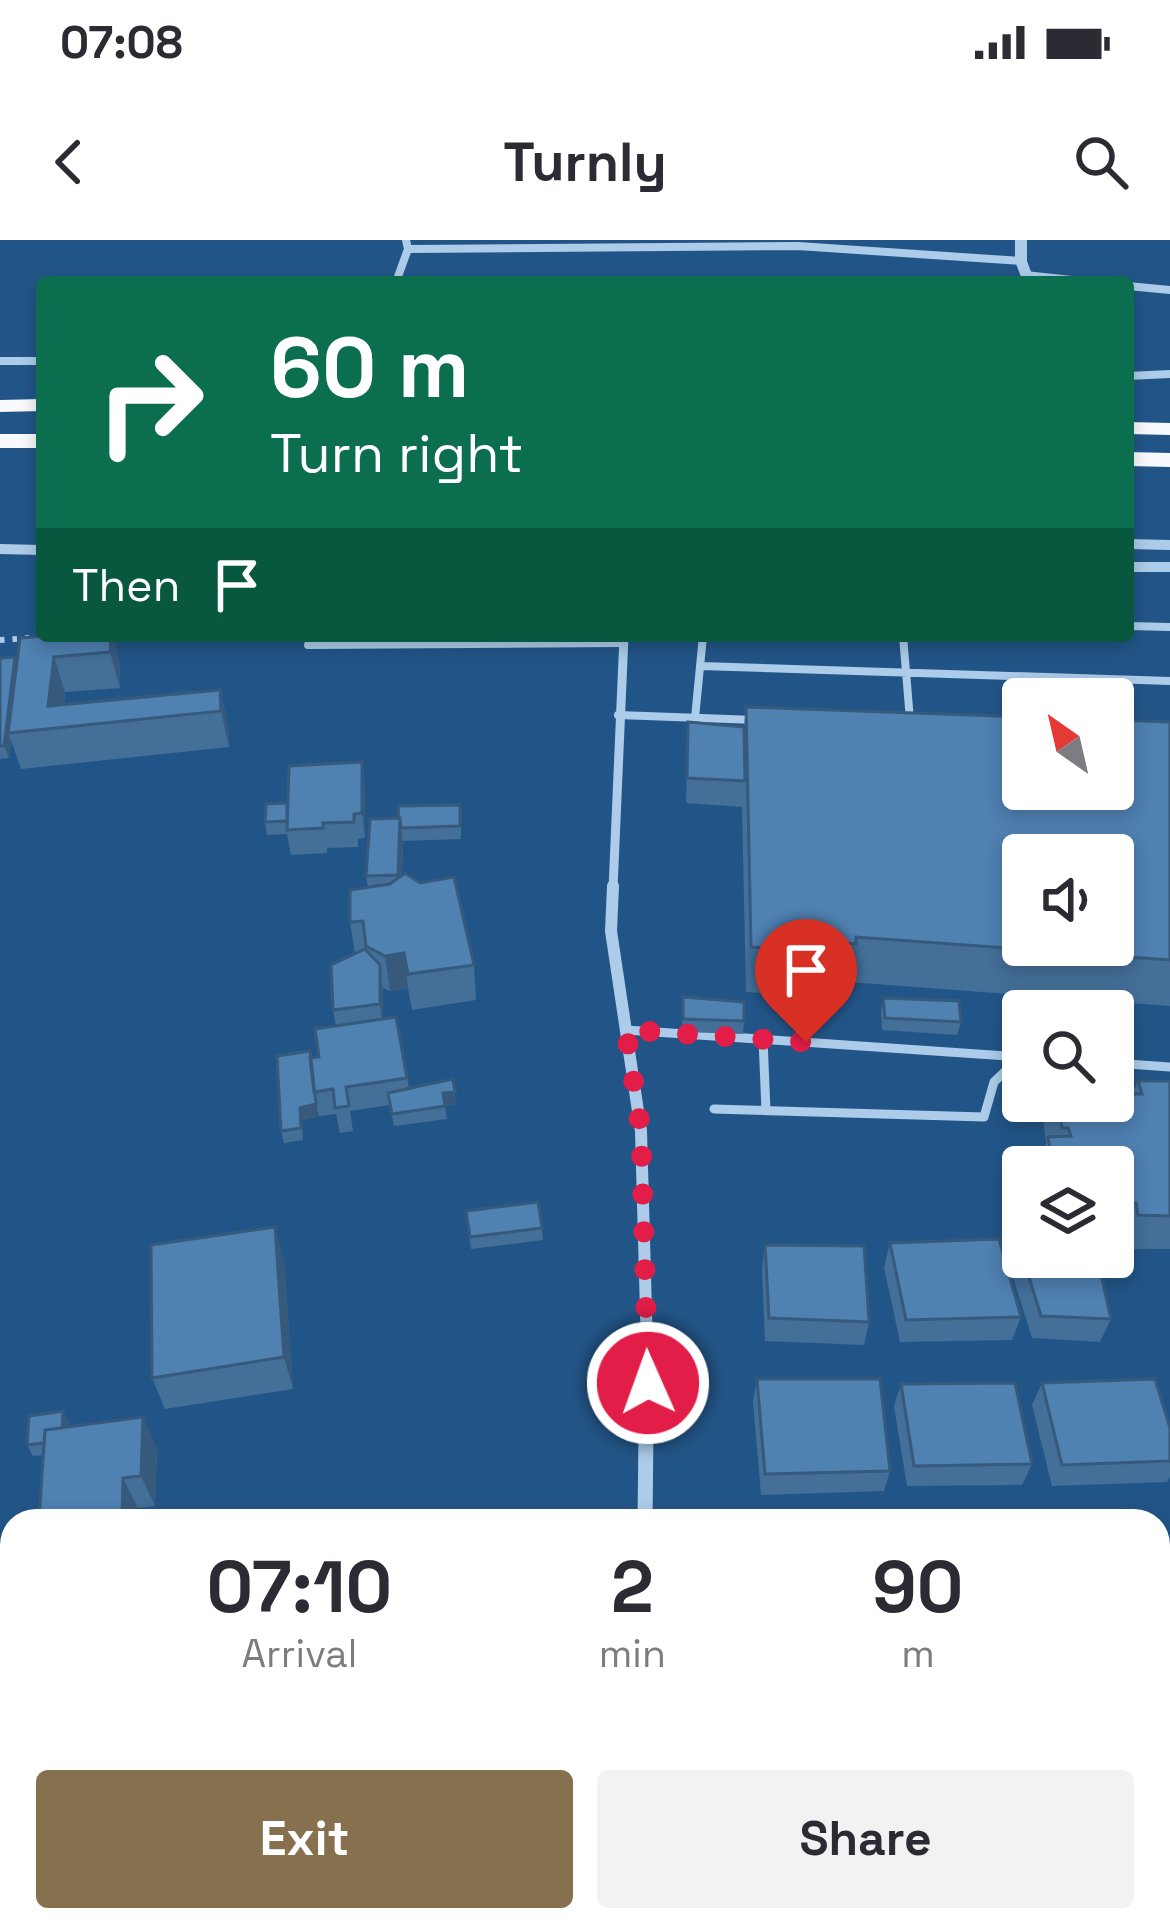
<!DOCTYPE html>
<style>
body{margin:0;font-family:"Space Grotesk",sans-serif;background:#f2f2f3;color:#2b2b33;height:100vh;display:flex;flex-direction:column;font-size:45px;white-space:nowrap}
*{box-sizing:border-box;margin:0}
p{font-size:39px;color:#7c7c81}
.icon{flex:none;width:66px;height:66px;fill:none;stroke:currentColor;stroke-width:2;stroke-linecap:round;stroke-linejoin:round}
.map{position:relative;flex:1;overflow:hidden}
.details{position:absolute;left:0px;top:1269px;width:1170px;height:423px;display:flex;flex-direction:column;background:#fff;border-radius:36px 36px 0 0;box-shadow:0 6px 18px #0003}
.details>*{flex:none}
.banner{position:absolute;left:36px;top:36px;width:1098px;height:366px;border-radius:12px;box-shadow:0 6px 18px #0003;background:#0b6e4f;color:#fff;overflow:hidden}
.needle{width:78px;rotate:326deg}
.buttons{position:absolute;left:1002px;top:438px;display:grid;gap:24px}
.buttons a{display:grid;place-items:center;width:132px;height:132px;border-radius:12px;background:#fff;box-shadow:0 6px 18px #0003;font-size:60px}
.pin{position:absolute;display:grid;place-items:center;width:102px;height:102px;color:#fff;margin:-123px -51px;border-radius:50% 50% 50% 0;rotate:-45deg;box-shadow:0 0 12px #0007}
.pin .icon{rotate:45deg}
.me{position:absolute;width:132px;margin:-66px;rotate:358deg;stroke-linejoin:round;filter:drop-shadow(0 0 9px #0008)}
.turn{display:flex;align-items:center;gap:42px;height:252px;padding:0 36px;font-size:54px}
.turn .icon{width:156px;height:156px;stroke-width:2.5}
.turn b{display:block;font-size:84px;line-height:102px}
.then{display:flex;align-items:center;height:114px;padding:0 36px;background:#0003;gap:24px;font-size:45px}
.eta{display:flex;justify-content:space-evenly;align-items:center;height:204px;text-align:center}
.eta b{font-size:72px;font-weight:700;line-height:84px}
.cta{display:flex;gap:24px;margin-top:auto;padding:24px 36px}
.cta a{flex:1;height:138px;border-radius:12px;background:#86704e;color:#fff;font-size:48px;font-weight:700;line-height:138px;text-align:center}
.cta a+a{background:#f2f2f3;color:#2b2b33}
.status{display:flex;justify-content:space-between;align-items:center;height:84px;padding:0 60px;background:#fff;direction:ltr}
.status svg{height:33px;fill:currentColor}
header{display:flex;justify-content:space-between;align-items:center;height:156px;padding:0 36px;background:#fff;font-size:54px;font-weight:700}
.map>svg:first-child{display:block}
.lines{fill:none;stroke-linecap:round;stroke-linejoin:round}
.path{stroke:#accce9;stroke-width:6;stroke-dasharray:4.5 8;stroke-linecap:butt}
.service-far1{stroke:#accce9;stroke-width:8}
.service{stroke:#accce9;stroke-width:9}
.minor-far3{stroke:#accce9;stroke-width:8}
.minor-far2{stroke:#accce9;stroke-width:9}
.minor-far1{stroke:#accce9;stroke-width:12}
.minor{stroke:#accce9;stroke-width:15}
.tertiary{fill:#accce9;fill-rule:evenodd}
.trunk{fill:#f8fafe;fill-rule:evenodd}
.wall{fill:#446f98}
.shaded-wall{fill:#375a7c}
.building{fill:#4f81b1;stroke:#375a7c;stroke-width:3;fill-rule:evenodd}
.route{stroke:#e11d48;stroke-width:21;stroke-dasharray:0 37.8}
</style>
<div class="status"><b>07:08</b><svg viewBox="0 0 49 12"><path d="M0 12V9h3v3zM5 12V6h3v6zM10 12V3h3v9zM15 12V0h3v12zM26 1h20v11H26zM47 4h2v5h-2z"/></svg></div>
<header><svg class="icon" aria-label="back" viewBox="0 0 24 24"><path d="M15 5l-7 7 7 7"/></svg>Turnly<svg class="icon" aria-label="search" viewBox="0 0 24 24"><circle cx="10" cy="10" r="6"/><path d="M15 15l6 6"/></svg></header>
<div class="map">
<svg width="1170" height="1691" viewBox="0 0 1170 1691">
<rect width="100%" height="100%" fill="#225587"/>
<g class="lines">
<!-- path -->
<path class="path" d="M 0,400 L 30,398"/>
<!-- service-far1 -->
<path class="service-far1" d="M 1128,386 L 1170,387
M 903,396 L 910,480
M 308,405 L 623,403
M 701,426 L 1170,441
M 618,475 L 756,480
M 695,478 L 703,396"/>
<!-- service -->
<path class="service" d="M 626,790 L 1023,817
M 763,799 L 766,871
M 1113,823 L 1170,827
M 714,869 L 984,877 L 994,842 L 1020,817"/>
<!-- minor-far3 -->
<path class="minor-far3" d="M 408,9 L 798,6 L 1021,21
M 1025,35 L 1090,42
M 396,42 L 408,9 L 406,0
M 1128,46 L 1170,50"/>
<!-- minor-far2 -->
<path class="minor-far2" d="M 613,649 L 624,396"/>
<!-- minor-far1 -->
<path class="minor-far1" d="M 613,646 L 611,691 L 641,891 L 647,1108"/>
<!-- minor -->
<path class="minor" d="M 645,1281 L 647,1105
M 637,1680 L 637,1691"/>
<!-- tertiary -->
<path class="tertiary" d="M 1015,0 L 1027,0 L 1027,21 L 1035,42 L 1023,42 L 1015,21 Z
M 0,117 L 42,117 L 42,125 L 0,125 Z
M 1170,130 L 1170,138 L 1128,140 L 1128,132 Z
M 1128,299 L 1170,300 L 1170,310 L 1128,309 Z
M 0,304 L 42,305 L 42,315 L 0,314 Z
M 1128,322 L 1170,322 L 1170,332 L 1128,332 Z"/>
<!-- trunk -->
<path class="trunk" d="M 42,159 L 42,171 L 0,172 L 0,160 Z
M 1128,182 L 1170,183 L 1170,195 L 1128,194 Z
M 0,194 L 42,194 L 42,208 L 0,208 Z
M 1128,212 L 1170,213 L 1170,227 L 1128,226 Z"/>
</g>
<!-- wall -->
<path class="wall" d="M 44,396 L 113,396 L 120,426 L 120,448 L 65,452 L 64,465 L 220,450 L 228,486 L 229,507 L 21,529 L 11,500 L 9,518 L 0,519 L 0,418 L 17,424 Z
M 746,467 L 1170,482 L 1170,766 L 849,742 L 847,749 L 794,744 L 793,755 L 746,752 L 742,567 L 686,563 L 688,482 L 744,487 Z
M 362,522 L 365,547 L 365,598 L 358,599 L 358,607 L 327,608 L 327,613 L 291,615 L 287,594 L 267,595 L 265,582 L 287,563 Z
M 461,577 L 461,599 L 403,601 L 402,636 L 474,725 L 476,760 L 412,770 L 408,748 L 390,751 L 383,748 L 383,779 L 396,777 L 409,848 L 456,864 L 445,866 L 447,879 L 394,886 L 390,865 L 350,871 L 353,891 L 340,893 L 336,874 L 319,876 L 302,880 L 303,900 L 284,903 L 281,891 L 312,817 L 319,817 L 336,786 L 333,770 L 355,713 L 350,682 L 368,647 L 366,636 L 370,579 Z
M 683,757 L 744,781 L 743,794 L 682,792 Z
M 883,758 L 961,782 L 957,795 L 882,790 L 881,771 Z
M 1138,841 L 1170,841 L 1170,1009 L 1123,1009 L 1121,997 L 1113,997 L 1113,927 L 1037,927 L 1046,903 L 1043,878 L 1049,861 L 1113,861 L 1133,852 Z
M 466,971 L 542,988 L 543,1000 L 471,1009 Z
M 890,1003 L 1021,1077 L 1012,1100 L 900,1102 L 884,1027 Z
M 765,1005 L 869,1082 L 864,1105 L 765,1101 L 762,1028 Z
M 1021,1011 L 1111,1079 L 1100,1102 L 1032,1098 L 1012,1034 Z
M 284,1021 L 293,1149 L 165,1169 L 152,1138 Z
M 757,1139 L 890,1231 L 884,1251 L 761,1255 L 753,1161 Z
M 1042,1143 L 1170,1188 L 1170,1237 L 1167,1242 L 1052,1246 L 1032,1165 Z
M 901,1144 L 1032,1224 L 1022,1245 L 907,1246 L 894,1166 Z
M 69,1182 L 68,1187 L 157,1208 L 155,1266 L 138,1268 L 137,1281 L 44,1215 L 33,1216 L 27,1205 Z
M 722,1680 L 980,1680 L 982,1691 L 824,1691 L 824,1686 L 722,1688 Z"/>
<!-- shaded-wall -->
<path class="shaded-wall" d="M 111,396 L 113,396 L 120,426 L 120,448 L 110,412 Z
M 15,417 L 19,429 L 8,493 L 11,500 L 9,518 L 4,506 Z
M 54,417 L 65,452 L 61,487 L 48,466 Z
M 220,450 L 228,486 L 229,507 L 221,471 Z
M 362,522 L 365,547 L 365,598 L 362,573 Z
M 400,578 L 403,603 L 401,660 L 398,635 Z
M 404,713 L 408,748 L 390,751 L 385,716 Z
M 380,725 L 383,750 L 383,789 L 380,764 Z
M 455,852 L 456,864 L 445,866 L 443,853 Z
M 316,864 L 319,876 L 302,880 L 303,900 L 300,868 Z
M 275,987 L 284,1021 L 293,1149 L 284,1117 Z
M 63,1171 L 69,1182 L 66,1212 L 60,1201 Z
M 143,1177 L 157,1208 L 155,1266 L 141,1236 Z
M 123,1238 L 138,1268 L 137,1281 L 122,1281 Z"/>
<!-- building -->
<path class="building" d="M 44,396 L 111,396 L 110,412 L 54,417 L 48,466 L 220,450 L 221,471 L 8,493 L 20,398 Z
M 15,417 L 4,506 L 0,506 L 0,418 Z
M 746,467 L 1023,477 L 1023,549 L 1113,549 L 1113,480 L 1170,482 L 1170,720 L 856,697 L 856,704 L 801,699 L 799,710 L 751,707 ZM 1023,615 L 1113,615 L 1113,705 L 1023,705 Z
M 688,482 L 744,487 L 745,541 L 687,538 Z
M 362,522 L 362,573 L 354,574 L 354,582 L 323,583 L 323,588 L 287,590 L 289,526 Z
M 287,563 L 287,581 L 265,582 L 266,564 Z
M 460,565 L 460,586 L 401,588 L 400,578 L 398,578 L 399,566 Z
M 400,578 L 398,635 L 366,636 L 370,579 Z
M 405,633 L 420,643 L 454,637 L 474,725 L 408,734 L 404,713 L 385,716 L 366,706 L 363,681 L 350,682 L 350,650 L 390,644 Z
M 365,709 L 380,725 L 380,764 L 333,770 L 331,725 Z
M 683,757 L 744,762 L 744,781 L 683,779 Z
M 883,758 L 959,761 L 961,782 L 885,778 Z
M 396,777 L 407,838 L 346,847 L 349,866 L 335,868 L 333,849 L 314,852 L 310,818 L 319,817 L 315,789 Z
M 310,811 L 316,864 L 300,868 L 301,888 L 281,891 L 277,816 Z
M 453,839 L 455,852 L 443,853 L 445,866 L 392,874 L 388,853 Z
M 1138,841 L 1170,841 L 1170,976 L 1138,975 L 1136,963 L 1113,963 L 1113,927 L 1053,927 L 1048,897 L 1071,896 L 1068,888 L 1062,888 L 1058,861 L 1113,861 L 1113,846 L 1131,846 L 1134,854 L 1142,854 Z
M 538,962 L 542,988 L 470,997 L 466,971 Z
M 275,987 L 284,1117 L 152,1138 L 151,1005 Z
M 999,999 L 1021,1077 L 906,1080 L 890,1003 Z
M 765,1005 L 864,1006 L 869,1082 L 769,1078 Z
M 1023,1010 L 1023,1017 L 1097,1017 L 1111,1079 L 1041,1076 L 1021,1011 Z
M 757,1139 L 880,1139 L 890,1231 L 765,1234 Z
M 1155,1139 L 1170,1188 L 1170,1221 L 1062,1225 L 1042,1143 Z
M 1015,1143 L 1032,1224 L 914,1226 L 901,1144 Z
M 63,1171 L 62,1188 L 45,1190 L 44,1203 L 27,1205 L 29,1176 Z
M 143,1177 L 141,1236 L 123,1238 L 122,1281 L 39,1281 L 45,1190 Z
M 675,1271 L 718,1271 L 717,1281 L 675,1281 Z
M 19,1680 L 97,1680 L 88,1691 L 16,1691 L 12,1688 Z
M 97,1680 L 428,1680 L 429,1691 L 88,1691 Z
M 834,1680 L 980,1680 L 982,1691 L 878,1691 L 877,1684 Z"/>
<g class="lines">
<!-- route -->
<path class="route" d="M 648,1143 L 641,891 L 626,790 L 806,802"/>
</g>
</svg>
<div class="buttons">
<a><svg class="needle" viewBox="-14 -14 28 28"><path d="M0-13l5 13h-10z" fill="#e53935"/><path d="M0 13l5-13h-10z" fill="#7c7c81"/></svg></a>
<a><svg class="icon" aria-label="sound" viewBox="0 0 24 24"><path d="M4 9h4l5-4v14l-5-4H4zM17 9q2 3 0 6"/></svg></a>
<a><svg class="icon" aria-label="search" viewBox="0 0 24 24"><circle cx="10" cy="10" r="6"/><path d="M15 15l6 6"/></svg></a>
<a><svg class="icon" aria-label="layers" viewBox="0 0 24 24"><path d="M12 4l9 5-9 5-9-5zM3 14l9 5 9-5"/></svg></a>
</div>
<div class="pin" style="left:806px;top:802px;background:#d93025"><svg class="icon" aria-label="arrive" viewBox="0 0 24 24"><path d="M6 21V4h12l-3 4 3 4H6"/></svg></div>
<svg class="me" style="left:648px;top:1143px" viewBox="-20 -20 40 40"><circle r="17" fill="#e11d48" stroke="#fff" stroke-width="3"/><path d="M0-11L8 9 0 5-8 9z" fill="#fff"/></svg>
<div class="banner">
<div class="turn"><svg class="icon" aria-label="right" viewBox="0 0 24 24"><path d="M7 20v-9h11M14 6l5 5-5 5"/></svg><div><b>60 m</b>Turn right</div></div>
<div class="then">Then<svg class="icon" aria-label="arrive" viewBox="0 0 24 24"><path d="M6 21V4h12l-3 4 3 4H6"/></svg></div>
</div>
<section class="details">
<div class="eta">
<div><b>07:10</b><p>Arrival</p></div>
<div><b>2</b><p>min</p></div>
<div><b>90</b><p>m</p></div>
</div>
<div class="cta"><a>Exit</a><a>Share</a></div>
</section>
</div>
